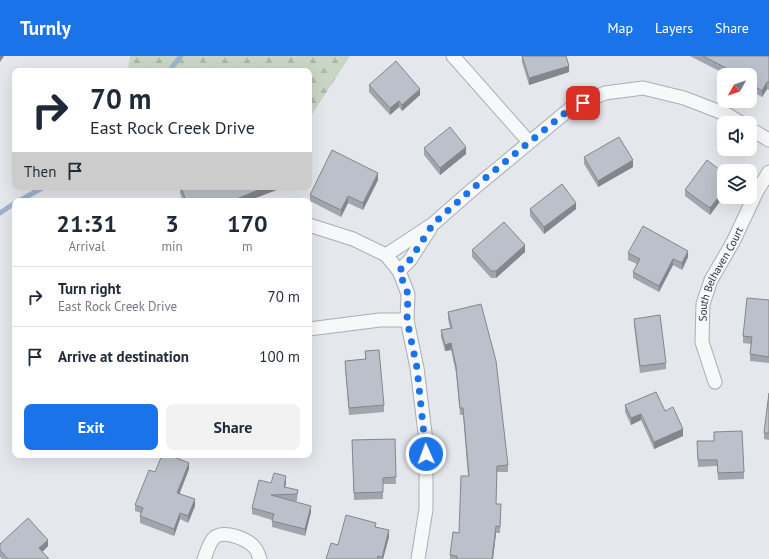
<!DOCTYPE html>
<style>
body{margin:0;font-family:"PT Sans",sans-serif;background:#f2f2f3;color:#1f2937;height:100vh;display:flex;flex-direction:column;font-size:15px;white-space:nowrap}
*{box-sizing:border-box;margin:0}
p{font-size:13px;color:#747a83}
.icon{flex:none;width:22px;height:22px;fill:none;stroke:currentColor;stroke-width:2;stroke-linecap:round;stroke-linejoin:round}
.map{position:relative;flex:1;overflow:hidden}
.side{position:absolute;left:12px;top:142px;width:300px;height:260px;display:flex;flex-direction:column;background:#fff;border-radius:8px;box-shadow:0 4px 16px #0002}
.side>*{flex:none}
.hud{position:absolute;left:12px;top:12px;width:300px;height:122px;border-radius:8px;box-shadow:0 4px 16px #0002;background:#fff;color:#1f2937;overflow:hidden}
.needle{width:26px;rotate:230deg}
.fabs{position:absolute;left:717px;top:12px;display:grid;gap:8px}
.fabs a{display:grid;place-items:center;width:40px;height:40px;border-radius:8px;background:#fff;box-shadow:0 4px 16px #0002;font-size:20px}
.pin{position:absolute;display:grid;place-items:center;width:34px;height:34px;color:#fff;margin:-17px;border-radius:8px;box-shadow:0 2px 6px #0006}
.me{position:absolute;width:44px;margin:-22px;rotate:358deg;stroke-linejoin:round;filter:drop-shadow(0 0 3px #0008)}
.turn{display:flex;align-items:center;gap:14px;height:84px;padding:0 12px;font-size:18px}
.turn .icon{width:52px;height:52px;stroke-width:2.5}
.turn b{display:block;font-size:28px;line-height:34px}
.then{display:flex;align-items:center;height:38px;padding:0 12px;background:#0003;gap:8px;font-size:15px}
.eta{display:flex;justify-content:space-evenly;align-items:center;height:68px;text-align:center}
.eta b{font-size:24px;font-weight:700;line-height:28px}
.button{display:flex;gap:8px;margin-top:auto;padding:8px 12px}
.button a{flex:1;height:46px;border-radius:8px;background:#1a73e8;color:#fff;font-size:16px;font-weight:700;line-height:46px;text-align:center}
.button a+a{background:#f2f2f3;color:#1f2937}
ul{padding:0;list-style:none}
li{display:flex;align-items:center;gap:12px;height:60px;padding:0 12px;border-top:1px solid #e0e1e3}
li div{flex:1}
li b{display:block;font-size:15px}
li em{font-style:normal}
header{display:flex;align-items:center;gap:24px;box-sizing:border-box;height:56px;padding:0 20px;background:#1a73e8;color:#fff}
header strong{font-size:19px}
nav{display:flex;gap:22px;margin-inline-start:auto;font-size:14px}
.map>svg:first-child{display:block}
.forest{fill:url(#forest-firs)}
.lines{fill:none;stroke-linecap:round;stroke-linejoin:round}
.stream{stroke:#9fb4cc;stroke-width:5}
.minor-casing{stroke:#a9aeb7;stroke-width:15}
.minor{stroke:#f7f8fa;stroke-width:13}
.wall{fill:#a1a5ae}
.shaded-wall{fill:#83868d}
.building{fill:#bbc0ca;stroke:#83868d}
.route{stroke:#1a73e8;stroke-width:7;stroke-dasharray:0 12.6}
.labels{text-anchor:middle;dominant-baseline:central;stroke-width:3.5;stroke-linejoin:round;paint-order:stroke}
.street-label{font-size:11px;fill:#2b3445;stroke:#f4f6f9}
</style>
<header>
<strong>Turnly</strong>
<nav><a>Map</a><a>Layers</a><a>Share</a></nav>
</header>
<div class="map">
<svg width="769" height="503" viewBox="0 0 769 503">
<defs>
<pattern id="forest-firs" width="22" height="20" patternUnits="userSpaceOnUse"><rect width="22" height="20" fill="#c9d6c5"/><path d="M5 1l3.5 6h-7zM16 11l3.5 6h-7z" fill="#adb8ab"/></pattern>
</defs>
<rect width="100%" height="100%" fill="#e4e7ec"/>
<!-- forest -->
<path class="forest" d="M 130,0 L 350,0 L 309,63 L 309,15 L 128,15 Z"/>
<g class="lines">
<!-- stream -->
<path class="stream" d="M 169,15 L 181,0
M 19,145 L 44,131
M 0,157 L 15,147"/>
<defs>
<g id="minor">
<path d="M 453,0 L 529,86"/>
<path d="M 750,73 L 769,84"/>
<path d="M 309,169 L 353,183 L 386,199 L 399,215 L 408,238 L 407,264 L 417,312 L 426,385 L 426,453 L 418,503"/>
<path d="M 386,199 L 433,168 L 473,133 L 571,52 L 605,37 L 643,32 L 684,42 L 728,59 L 741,67"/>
<path d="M 399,215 L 410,204 L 430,173"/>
<path d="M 309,273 L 380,264 L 407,264"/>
<path id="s1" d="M 715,326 L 702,286 L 703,248 L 711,224 L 733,186 L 757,135 L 769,116"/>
<path d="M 204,503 C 207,496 209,486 215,481 C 225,474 248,483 255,492 C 257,494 259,500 260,503"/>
</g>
</defs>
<!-- minor casing -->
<use href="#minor" class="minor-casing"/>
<!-- minor -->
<use href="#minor" class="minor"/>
</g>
<!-- wall -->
<path class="wall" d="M 522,0 L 569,16 L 529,29 L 522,6 Z
M 690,0 L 769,0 L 769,34 L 767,33 L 762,41 L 750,34 L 750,19 L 727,19 Z
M 369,29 L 420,39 L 402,55 L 399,51 L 390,59 L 369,36 Z
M 424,92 L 466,98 L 440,119 L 424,99 Z
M 584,101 L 633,111 L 598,131 L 584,108 Z
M 724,117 L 724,140 L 710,159 L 685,140 L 685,134 Z
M 378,124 L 363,154 L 348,147 L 341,161 L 310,145 L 310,139 Z
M 180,131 L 282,131 L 282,132 L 247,145 L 183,145 L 180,137 Z
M 530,153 L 576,153 L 544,178 L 530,160 Z
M 472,194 L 525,196 L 496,222 L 491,222 L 472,201 Z
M 628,197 L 688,201 L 682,214 L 673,209 L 659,236 L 633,222 L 633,216 L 637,208 L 628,204 Z
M 769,244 L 769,307 L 750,305 L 750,298 L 751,288 L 743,287 L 743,280 Z
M 448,256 L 508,409 L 508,416 L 497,416 L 496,448 L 501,455 L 500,477 L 496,477 L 493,503 L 450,503 L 450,499 L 459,477 L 468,420 L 463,359 L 460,359 L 456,317 L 451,294 L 445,295 L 441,281 L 441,274 L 450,272 L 448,263 Z
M 634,263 L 666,307 L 666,313 L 640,317 L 634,269 Z
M 365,295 L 384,349 L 384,356 L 349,359 L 345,311 L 345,305 L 365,303 Z
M 769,337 L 769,384 L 764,383 L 764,377 Z
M 625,349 L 665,355 L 683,380 L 654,393 L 641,364 L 631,369 L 625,356 Z
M 395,383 L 396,428 L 383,428 L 383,443 L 354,444 L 352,384 Z
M 697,392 L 744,416 L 744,423 L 718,424 L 717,410 L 698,411 Z
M 189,413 L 180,437 L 195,450 L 188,467 L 180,463 L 174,480 L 140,467 L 140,460 L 141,457 L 135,455 L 135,449 L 155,416 Z
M 271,427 L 286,427 L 285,431 L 298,434 L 297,445 L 293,445 L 311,456 L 305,480 L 272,471 L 272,464 L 252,458 L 252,452 Z
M 376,471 L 389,481 L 383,503 L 326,503 L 338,489 Z
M 0,488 L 48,490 L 42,496 L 49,503 L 2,503 L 0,501 Z"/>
<!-- shaded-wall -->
<path class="shaded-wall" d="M 0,0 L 4,0 L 0,6 Z
M 569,10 L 569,16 L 529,29 L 529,22 Z
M 767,26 L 767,33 L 762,41 L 762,35 Z
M 420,33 L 420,39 L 402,55 L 402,49 Z
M 399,45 L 399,51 L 390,59 L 390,52 Z
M 466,91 L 466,98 L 440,119 L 440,112 Z
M 633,104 L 633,111 L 598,131 L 598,125 Z
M 378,117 L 378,124 L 363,154 L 363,147 Z
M 266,131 L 282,131 L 282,132 L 247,145 L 234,145 L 234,144 Z
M 724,134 L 724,140 L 710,159 L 710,152 Z
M 348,140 L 348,147 L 341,161 L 341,154 Z
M 576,147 L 576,153 L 544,178 L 544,171 Z
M 525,189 L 525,196 L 496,222 L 496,215 Z
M 688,195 L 688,201 L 682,214 L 682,207 Z
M 673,203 L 673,209 L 659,236 L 659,230 Z
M 451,287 L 451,294 L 445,295 L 445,289 Z
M 641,358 L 641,364 L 631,369 L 631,362 Z
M 683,373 L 683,380 L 654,393 L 654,386 Z
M 189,407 L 189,413 L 177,443 L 177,437 Z
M 286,420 L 286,427 L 284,437 L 284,431 Z
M 195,443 L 195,450 L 188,467 L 188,460 Z
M 311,450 L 311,456 L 305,480 L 305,473 Z
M 180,457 L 180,463 L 174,480 L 174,473 Z
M 496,470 L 496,477 L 493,503 L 492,503 Z
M 389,474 L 389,481 L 383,503 L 382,503 Z
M 48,484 L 48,490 L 39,499 L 39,492 Z"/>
<!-- building -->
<path class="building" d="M 522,0 L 566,0 L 569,10 L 529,22 Z
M 703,0 L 769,0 L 769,27 L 767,26 L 762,35 L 750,27 L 750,19 L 738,19 L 730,14 Z
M 396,5 L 420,33 L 402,49 L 399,45 L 390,52 L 369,29 Z
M 450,71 L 466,91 L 440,112 L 424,92 Z
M 619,81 L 633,104 L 598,125 L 584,101 Z
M 332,94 L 378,117 L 363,147 L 348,140 L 341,154 L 310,139 Z
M 707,104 L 724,117 L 724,134 L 710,152 L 685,134 Z
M 562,128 L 576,147 L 544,171 L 530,153 Z
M 181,131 L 266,131 L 234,144 L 234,145 L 186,145 Z
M 504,166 L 525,189 L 496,215 L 491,215 L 472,194 Z
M 643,170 L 688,195 L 682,207 L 673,203 L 659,230 L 633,216 L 640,203 L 628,197 Z
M 747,242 L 769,244 L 769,301 L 750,298 L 752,281 L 743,280 Z
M 481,248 L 496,305 L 508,409 L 497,410 L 496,448 L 501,448 L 500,471 L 496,470 L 492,503 L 457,503 L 457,500 L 450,499 L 453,476 L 459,477 L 461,420 L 469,420 L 463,352 L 460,352 L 456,310 L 451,287 L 445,289 L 441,274 L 452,272 L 448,256 Z
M 660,259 L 666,307 L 640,310 L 634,263 Z
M 379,294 L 384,349 L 349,352 L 345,305 L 366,303 L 365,295 Z
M 656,336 L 665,355 L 673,351 L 683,373 L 654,386 L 641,358 L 631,362 L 625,349 Z
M 769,337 L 769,377 L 764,377 Z
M 742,375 L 744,416 L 718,417 L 717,404 L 698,404 L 697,385 L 714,385 L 714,376 Z
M 395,383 L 396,421 L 383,422 L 383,436 L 354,437 L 352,384 Z
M 162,399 L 169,399 L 189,407 L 177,437 L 195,443 L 188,460 L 180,457 L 174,473 L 140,460 L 143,452 L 135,449 L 149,414 L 155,416 Z
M 274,417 L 286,420 L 284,431 L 298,434 L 297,438 L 271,439 L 311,450 L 305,473 L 272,465 L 274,458 L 252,452 L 259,424 L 271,427 Z
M 346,459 L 376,467 L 375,471 L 389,474 L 382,501 L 378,500 L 377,503 L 326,503 L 331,487 L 338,489 Z
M 28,462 L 48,484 L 39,492 L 49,503 L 8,503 L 0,494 L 0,488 Z"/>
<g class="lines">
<!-- route -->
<path class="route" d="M 426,398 L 417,312 L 407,264 L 408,238 L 399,215 L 410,204 L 433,168 L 472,133 L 571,52 L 583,47"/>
</g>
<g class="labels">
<!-- street labels -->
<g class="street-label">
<text stroke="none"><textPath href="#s1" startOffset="114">South Belhaven Court</textPath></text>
</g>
</g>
</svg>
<div class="fabs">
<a><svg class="needle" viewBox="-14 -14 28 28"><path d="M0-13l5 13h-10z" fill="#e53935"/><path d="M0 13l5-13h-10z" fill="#747a83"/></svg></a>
<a><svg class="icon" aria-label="sound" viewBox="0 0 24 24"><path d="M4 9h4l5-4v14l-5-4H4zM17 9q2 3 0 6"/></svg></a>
<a><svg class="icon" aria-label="layers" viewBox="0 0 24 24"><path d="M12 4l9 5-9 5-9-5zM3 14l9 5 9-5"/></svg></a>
</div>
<div class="pin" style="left:583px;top:47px;background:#d93025"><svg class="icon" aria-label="arrive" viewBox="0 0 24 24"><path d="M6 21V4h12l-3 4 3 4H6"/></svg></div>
<svg class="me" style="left:426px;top:398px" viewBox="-20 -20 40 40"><circle r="17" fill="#1a73e8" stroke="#fff" stroke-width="3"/><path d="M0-11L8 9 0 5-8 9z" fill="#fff"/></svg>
<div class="hud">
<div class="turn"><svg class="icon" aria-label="right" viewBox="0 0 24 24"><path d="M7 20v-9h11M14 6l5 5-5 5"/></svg><div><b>70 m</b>East Rock Creek Drive</div></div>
<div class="then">Then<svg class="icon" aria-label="arrive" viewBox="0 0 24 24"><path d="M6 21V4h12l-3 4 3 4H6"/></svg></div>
</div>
<section class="side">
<div class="eta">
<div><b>21:31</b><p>Arrival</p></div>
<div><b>3</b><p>min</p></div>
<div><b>170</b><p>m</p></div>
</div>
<ul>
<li><svg class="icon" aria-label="right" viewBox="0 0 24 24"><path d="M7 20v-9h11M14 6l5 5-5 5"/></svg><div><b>Turn right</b><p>East Rock Creek Drive</p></div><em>70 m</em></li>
<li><svg class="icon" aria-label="arrive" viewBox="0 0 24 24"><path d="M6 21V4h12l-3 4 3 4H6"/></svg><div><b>Arrive at destination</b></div><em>100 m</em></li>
</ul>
<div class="button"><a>Exit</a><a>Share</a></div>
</section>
</div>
